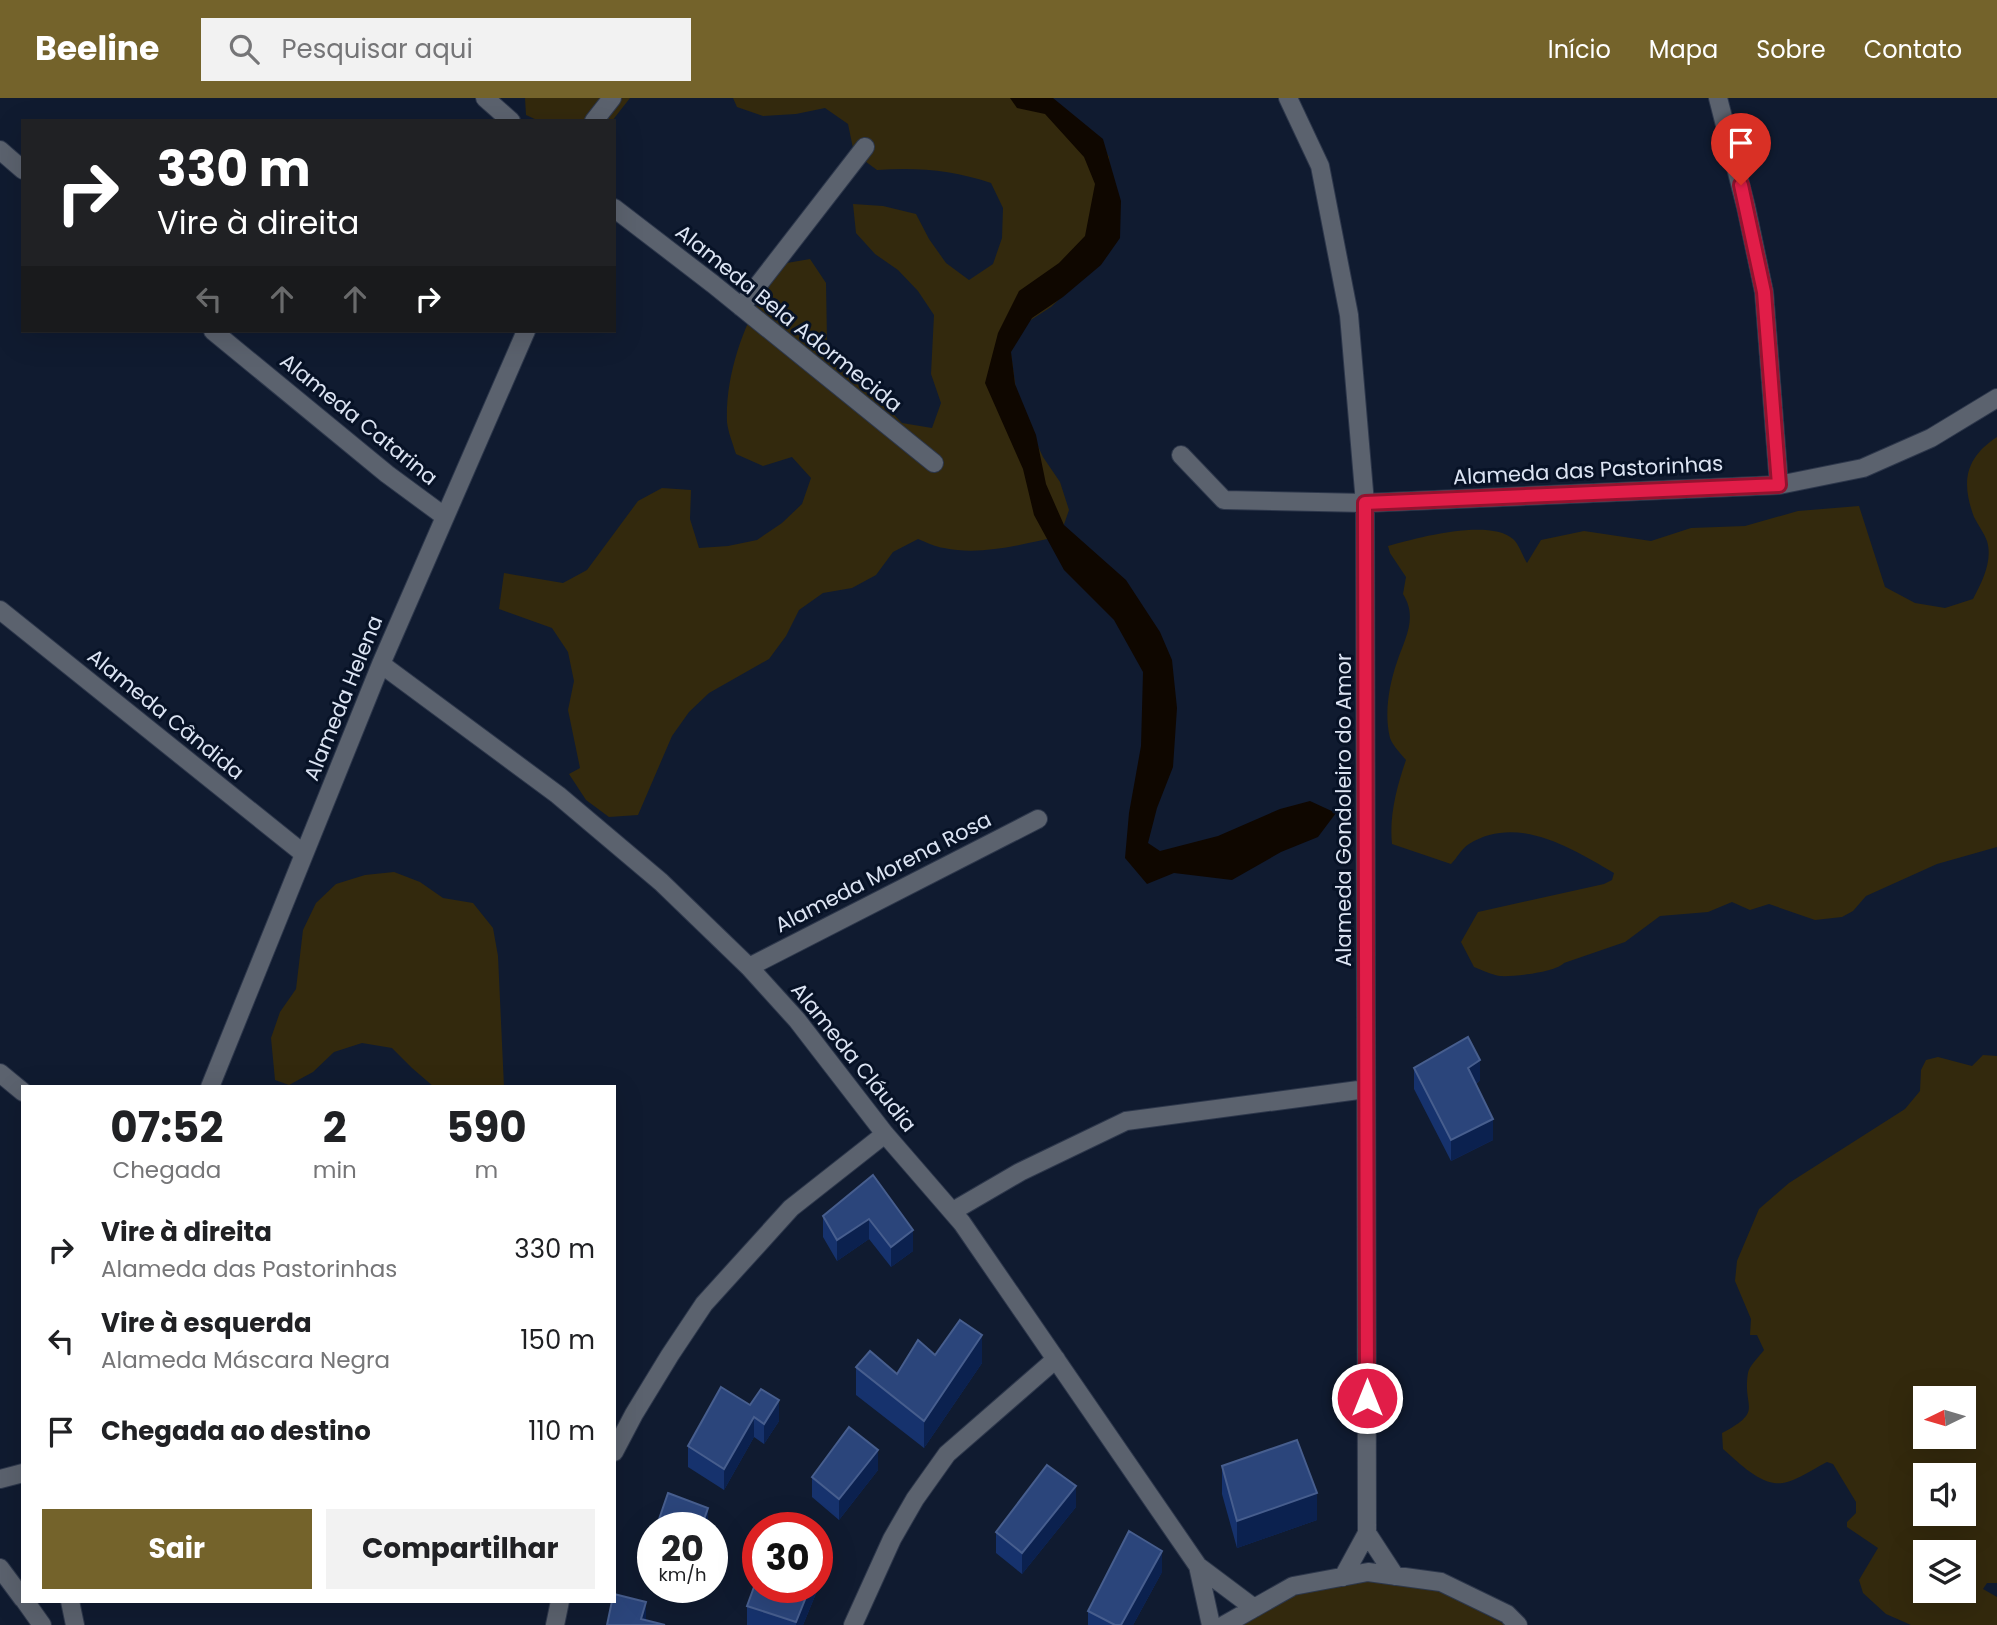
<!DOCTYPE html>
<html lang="pt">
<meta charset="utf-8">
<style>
body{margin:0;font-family:Poppins,sans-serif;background:#f2f2f2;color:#202124;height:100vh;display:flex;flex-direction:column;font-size:26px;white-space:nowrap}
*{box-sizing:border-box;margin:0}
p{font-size:23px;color:#757577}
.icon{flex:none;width:38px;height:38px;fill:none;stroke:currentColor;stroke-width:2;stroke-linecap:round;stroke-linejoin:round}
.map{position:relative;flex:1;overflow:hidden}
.sheet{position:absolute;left:21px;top:987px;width:595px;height:518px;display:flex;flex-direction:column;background:#fff;border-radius:0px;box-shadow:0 7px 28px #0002}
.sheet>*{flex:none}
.hud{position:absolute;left:21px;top:21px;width:595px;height:214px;border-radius:0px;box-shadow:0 7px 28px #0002;background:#202124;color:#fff;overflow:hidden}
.needle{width:46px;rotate:265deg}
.buttons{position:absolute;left:1913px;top:1288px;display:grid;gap:14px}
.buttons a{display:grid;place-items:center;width:63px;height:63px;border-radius:0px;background:#fff;box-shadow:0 7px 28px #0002;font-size:35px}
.speed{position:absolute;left:637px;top:1414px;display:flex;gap:14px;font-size:35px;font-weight:700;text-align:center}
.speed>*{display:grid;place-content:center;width:91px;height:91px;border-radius:50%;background:#fff;box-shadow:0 7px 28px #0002;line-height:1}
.speed small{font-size:18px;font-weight:400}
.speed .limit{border:10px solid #d22;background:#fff;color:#111}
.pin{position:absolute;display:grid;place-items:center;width:60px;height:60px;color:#fff;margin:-72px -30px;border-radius:50% 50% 50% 0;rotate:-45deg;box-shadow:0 0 7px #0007}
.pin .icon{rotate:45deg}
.me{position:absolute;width:77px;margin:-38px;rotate:0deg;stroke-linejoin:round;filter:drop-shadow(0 0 5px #0008)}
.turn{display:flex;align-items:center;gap:24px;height:147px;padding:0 21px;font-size:32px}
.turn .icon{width:91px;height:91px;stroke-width:2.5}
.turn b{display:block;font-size:49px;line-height:60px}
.lanes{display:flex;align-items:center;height:66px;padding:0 21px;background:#0003;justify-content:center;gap:35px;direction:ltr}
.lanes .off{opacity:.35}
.eta{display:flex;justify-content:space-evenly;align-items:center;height:119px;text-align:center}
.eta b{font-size:42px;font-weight:700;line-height:49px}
.button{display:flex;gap:14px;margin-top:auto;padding:14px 21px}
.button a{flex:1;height:80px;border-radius:0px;background:#74632b;color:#fff;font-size:28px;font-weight:700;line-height:80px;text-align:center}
.button a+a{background:#f2f2f2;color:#202124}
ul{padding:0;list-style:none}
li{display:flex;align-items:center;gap:21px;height:91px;padding:0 21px}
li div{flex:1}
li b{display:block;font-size:26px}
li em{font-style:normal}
header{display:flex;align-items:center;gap:42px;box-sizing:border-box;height:98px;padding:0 35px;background:#74632b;color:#fff}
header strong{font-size:33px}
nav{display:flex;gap:38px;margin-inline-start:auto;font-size:24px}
.search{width:490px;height:63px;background:#f2f2f2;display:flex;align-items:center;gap:18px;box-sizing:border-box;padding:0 24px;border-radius:0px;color:#757577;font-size:26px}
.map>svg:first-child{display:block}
.green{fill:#33290d;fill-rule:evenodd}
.water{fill:#0f0700}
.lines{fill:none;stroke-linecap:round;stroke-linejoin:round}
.street-casing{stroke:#2d374b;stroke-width:20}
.street{stroke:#5b626e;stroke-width:18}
.wall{fill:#16326d}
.shaded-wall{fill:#0b214f}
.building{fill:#2b457b;stroke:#475e8e;stroke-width:2}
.route-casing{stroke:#92132f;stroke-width:18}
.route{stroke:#e11d48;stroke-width:12}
.labels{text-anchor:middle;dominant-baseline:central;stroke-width:6;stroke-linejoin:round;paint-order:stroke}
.street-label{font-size:21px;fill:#dce4f3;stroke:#071226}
</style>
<header>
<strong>Beeline</strong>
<div class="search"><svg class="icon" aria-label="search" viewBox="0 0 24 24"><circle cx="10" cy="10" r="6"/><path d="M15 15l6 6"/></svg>Pesquisar aqui</div>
<nav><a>Início</a><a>Mapa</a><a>Sobre</a><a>Contato</a></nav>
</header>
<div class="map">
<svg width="1997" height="1527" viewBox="0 0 1997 1527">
<rect width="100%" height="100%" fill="#101b30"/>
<!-- green -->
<path class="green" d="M 525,0 L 630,0 L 612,23 L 539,23 L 526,17 Z
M 733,0 L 1023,0 L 1093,34 L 1109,59 L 1111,88 L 1092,170 L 1051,209 L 1026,225 L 1010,249 L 1018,306 L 1043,359 L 1060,384 L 1069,412 L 1060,438 C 1023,446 982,458 944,450 C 935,449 926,444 918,441 L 893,454 L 876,477 L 852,490 L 823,495 L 799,512 L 786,538 L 769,561 L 709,595 L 689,614 L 672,638 L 638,717 L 609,719 L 586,702 L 569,676 L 580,670 L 568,612 L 574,583 L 568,554 L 552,530 L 499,511 L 504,475 L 563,485 L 587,472 L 638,403 L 662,390 L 691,392 L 690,421 L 699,450 L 728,448 L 757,442 L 782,425 L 802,406 L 811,380 L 792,359 L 763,368 L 736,356 C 733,346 728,334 727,324 C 725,269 750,210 781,166 L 810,161 L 826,185 L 827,243 L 839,268 L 863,285 L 902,325 L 932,330 L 941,305 L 931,276 L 934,217 L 918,193 L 898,172 L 875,156 L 856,135 L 853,106 L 883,108 L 916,116 L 929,141 L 946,165 L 969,182 L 993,166 L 1002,140 L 1003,110 L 991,85 C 953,72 917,69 877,72 L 854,55 L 848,26 L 825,10 L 796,16 L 763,18 L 737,9 Z
M 1997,339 L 1997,749 L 1937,766 L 1866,798 L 1853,813 L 1842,819 L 1815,822 L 1769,806 L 1750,812 L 1732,804 L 1708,814 L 1660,818 L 1625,844 L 1564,865 C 1556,874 1514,879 1500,878 C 1492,877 1482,872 1474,869 L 1461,844 L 1478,814 L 1604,786 L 1612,782 L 1614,775 C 1571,750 1517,716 1469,746 C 1462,750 1457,760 1451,766 L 1392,746 C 1389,718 1397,688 1406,662 C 1401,656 1393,648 1390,640 C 1384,616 1389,587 1397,564 C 1405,540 1418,520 1403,496 L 1406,479 L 1390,455 L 1388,448 C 1416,440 1489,420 1513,441 C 1519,446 1523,459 1527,465 L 1541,442 L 1584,433 L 1651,443 L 1691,430 L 1745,428 L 1798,413 L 1859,408 L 1885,489 L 1915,505 L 1945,510 L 1973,501 C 1982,484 1993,463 1987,443 C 1984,435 1978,427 1974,419 C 1961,384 1965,360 1997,339 Z
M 394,774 L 420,784 L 443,800 L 473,805 L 493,830 L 498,858 L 504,989 L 434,989 L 412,970 L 392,950 L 362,945 L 334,954 L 313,974 L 289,987 L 275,982 L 271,940 L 280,914 L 296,891 L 303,832 L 316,805 L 336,786 L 365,777 Z
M 1983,957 L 1997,958 L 1997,1485 L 1987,1485 L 1983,1491 L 1997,1499 L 1997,1527 L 1911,1527 L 1886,1516 L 1863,1495 L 1859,1482 L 1878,1450 L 1847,1429 L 1847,1424 L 1856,1415 L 1856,1404 L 1833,1366 L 1827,1364 C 1813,1371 1790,1388 1774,1385 C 1755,1382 1737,1363 1723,1351 L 1722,1335 C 1765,1312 1742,1311 1748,1275 C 1749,1268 1759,1259 1764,1252 L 1757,1237 L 1750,1237 L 1751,1221 L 1735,1183 L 1737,1163 L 1759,1111 L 1789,1085 L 1905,1011 L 1920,993 L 1921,972 L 1926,962 L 1938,959 L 1972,968 ZM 1964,1300 L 1964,1339 L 1925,1339 L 1925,1300 ZM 1964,1377 L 1964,1416 L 1925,1416 L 1925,1377 ZM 1964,1454 L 1964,1493 L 1925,1493 L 1925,1454 Z
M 1368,1482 L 1438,1492 L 1506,1527 L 1240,1527 L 1295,1496 Z"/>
<!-- water -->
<path class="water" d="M 1010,0 L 1053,0 L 1103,41 L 1121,103 L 1120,140 L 1101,167 L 1063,199 L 1032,220 L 1011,254 L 1015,286 L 1036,337 L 1046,386 L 1064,427 L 1126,482 L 1160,534 L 1172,562 L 1177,610 L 1173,669 L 1157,710 L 1148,745 L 1160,753 L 1218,738 L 1280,711 L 1310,703 L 1336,715 L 1318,739 L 1281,754 L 1232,782 L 1174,775 L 1147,786 L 1125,760 L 1129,715 L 1141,648 L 1143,574 L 1114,522 L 1064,472 L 1034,417 L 1023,371 L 985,285 L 998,235 L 1019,193 L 1059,165 L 1085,138 L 1095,86 L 1084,59 L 1045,16 L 1017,10 Z"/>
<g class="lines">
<defs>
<path id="street" d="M 485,0 L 511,23
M 1288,0 L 1320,68 L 1349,217 L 1365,405 L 1367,1435 L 1343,1479
M 1718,0 L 1746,109 L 1764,194 L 1779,387
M 594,23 L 612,0
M 0,52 L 23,72
M 614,110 L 713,186 L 934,365
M 741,209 L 865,49
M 213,233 L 387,376 L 444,418
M 1181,357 L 1224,402 L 1365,405 L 1779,387 L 1863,370 L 1931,340 L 1997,300
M 0,512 L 304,756
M 381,566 L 558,697 L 661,784 L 749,869 L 797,922 L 885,1036 L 962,1125 L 1198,1468 L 1254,1510
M 749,869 L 1038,721
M 0,975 L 23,994
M 210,989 L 381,566 L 526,233
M 953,1113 L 1020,1074 L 1126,1023 L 1366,991
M 614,1354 L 634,1316 L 670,1257 L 704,1206 L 791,1110 L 885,1036
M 0,1381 L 23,1375
M 1367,1435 L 1395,1478
M 1198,1468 L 1211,1527
M 0,1470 L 23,1501
M 25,1503 L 42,1527
M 70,1503 L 75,1527
M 555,1527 L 560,1503
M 853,1527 L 892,1441 L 915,1401 L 947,1356 L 1056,1261
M 1224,1527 L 1293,1488 L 1368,1474 L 1441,1484 L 1507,1516 L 1518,1527"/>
</defs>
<!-- street casing -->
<use href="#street" class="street-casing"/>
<!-- street -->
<use href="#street" class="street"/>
</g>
<!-- wall -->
<path class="wall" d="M 1414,970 L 1480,982 L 1476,986 L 1493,1042 L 1451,1063 L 1414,991 Z
M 873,1077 L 913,1153 L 891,1169 L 869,1141 L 837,1163 L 823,1139 L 823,1118 Z
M 935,1257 L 982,1265 L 924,1350 L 856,1297 L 856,1269 L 897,1276 Z
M 750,1307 L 779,1323 L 764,1346 L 754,1339 L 724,1392 L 688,1369 L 688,1348 Z
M 1222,1368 L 1317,1422 L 1237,1450 L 1222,1396 Z
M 878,1372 L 839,1422 L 812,1399 L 812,1379 Z
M 1076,1409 L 1022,1476 L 996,1455 L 996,1434 Z
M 653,1440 L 653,1485 L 645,1482 L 645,1461 Z
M 1162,1474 L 1133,1527 L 1088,1527 L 1088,1513 Z
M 824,1476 L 803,1527 L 747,1527 L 747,1508 Z
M 665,1489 L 689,1489 L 686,1497 Z"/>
<!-- shaded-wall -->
<path class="shaded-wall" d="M 1480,962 L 1480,982 L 1468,991 L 1468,970 Z
M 1493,1021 L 1493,1042 L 1451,1063 L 1451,1042 Z
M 869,1121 L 869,1141 L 837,1163 L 837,1142 Z
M 913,1132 L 913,1153 L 891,1169 L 891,1149 Z
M 982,1237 L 982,1265 L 924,1350 L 924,1323 Z
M 779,1302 L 779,1323 L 764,1346 L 764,1326 Z
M 754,1319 L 754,1339 L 724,1392 L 724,1371 Z
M 878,1352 L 878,1372 L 839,1422 L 839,1401 Z
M 1076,1388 L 1076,1409 L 1022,1476 L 1022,1455 Z
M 1317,1395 L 1317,1422 L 1237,1450 L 1237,1423 Z
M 708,1410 L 708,1430 L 701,1430 Z
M 1162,1453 L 1162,1474 L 1133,1527 L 1121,1527 Z
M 824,1456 L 824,1476 L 803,1527 L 796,1527 L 796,1524 L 810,1489 L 817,1489 L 817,1471 Z
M 646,1504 L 646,1527 L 641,1521 Z"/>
<!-- building -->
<path class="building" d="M 1468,939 L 1480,962 L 1468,970 L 1493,1021 L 1451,1042 L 1414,970 Z
M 873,1077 L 913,1132 L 891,1149 L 869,1121 L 837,1142 L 823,1118 Z
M 960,1222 L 982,1237 L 924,1323 L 856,1269 L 870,1253 L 897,1276 L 918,1242 L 935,1257 Z
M 721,1289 L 750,1307 L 761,1291 L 779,1302 L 764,1326 L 754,1319 L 724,1371 L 688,1348 Z
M 849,1329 L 878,1352 L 839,1401 L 812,1379 Z
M 1297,1342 L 1317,1395 L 1237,1423 L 1222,1368 Z
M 1047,1367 L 1076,1388 L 1022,1455 L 996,1434 Z
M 668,1395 L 708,1410 L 701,1430 L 656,1430 Z
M 1129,1433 L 1162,1453 L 1121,1527 L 1115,1527 L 1088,1513 Z
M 653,1440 L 653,1464 L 645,1461 Z
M 817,1453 L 824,1456 L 817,1471 Z
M 758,1478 L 758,1489 L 810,1489 L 796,1524 L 747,1508 Z
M 614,1496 L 646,1504 L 641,1521 L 665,1527 L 607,1527 L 612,1503 L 614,1503 Z"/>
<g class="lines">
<defs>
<path id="route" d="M 1367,1300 L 1365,405 L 1779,387 L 1764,194 L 1741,87"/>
</defs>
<!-- route casing -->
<use href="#route" class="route-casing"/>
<!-- route -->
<use href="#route" class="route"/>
</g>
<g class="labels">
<!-- street labels -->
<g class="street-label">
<text transform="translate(789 220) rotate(39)">Alameda Bela Adormecida</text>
<text transform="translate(359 321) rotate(39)">Alameda Catarina</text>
<text transform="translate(1588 372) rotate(-3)">Alameda das Pastorinhas</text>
<text transform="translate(343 600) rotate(-68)">Alameda Helena</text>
<text transform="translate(166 616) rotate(39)">Alameda Cândida</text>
<text transform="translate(1343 712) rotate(-90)">Alameda Gondoleiro do Amor</text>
<text transform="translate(883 774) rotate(-27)">Alameda Morena Rosa</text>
<text transform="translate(854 959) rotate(51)">Alameda Cláudia</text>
</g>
</g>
</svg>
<div class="buttons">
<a><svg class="needle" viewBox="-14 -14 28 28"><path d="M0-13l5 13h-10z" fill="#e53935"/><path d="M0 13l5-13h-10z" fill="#757577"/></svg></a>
<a><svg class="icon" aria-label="sound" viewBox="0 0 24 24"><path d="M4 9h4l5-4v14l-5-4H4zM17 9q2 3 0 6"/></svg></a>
<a><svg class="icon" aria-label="layers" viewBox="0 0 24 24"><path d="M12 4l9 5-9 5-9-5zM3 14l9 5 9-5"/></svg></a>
</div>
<div class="speed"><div>20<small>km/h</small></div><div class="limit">30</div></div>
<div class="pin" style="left:1741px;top:87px;background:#d93025"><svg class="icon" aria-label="arrive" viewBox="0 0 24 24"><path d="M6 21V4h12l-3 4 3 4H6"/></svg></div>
<svg class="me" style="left:1367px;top:1300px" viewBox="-20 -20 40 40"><circle r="17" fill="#e11d48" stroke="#fff" stroke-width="3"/><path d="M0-11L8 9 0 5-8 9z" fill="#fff"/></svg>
<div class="hud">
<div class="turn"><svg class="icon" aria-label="right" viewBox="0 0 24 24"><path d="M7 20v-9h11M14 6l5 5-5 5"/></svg><div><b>330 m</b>Vire à direita</div></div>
<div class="lanes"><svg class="icon off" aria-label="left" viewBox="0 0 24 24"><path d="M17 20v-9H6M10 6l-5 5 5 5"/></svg><svg class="icon off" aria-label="ahead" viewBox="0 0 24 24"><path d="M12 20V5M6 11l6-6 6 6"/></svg><svg class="icon off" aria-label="ahead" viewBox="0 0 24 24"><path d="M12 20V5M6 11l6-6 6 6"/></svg><svg class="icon" aria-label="right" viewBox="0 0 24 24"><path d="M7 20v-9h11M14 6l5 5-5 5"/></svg></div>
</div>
<section class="sheet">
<div class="eta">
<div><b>07:52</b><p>Chegada</p></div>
<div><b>2</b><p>min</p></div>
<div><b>590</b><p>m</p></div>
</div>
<ul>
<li><svg class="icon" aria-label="right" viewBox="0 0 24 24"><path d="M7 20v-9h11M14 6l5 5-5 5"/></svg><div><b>Vire à direita</b><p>Alameda das Pastorinhas</p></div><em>330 m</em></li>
<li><svg class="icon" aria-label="left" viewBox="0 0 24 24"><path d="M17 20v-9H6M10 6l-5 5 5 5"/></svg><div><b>Vire à esquerda</b><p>Alameda Máscara Negra</p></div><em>150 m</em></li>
<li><svg class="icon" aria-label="arrive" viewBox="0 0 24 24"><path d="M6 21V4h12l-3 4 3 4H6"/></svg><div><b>Chegada ao destino</b></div><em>110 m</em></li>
</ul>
<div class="button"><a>Sair</a><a>Compartilhar</a></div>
</section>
</div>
